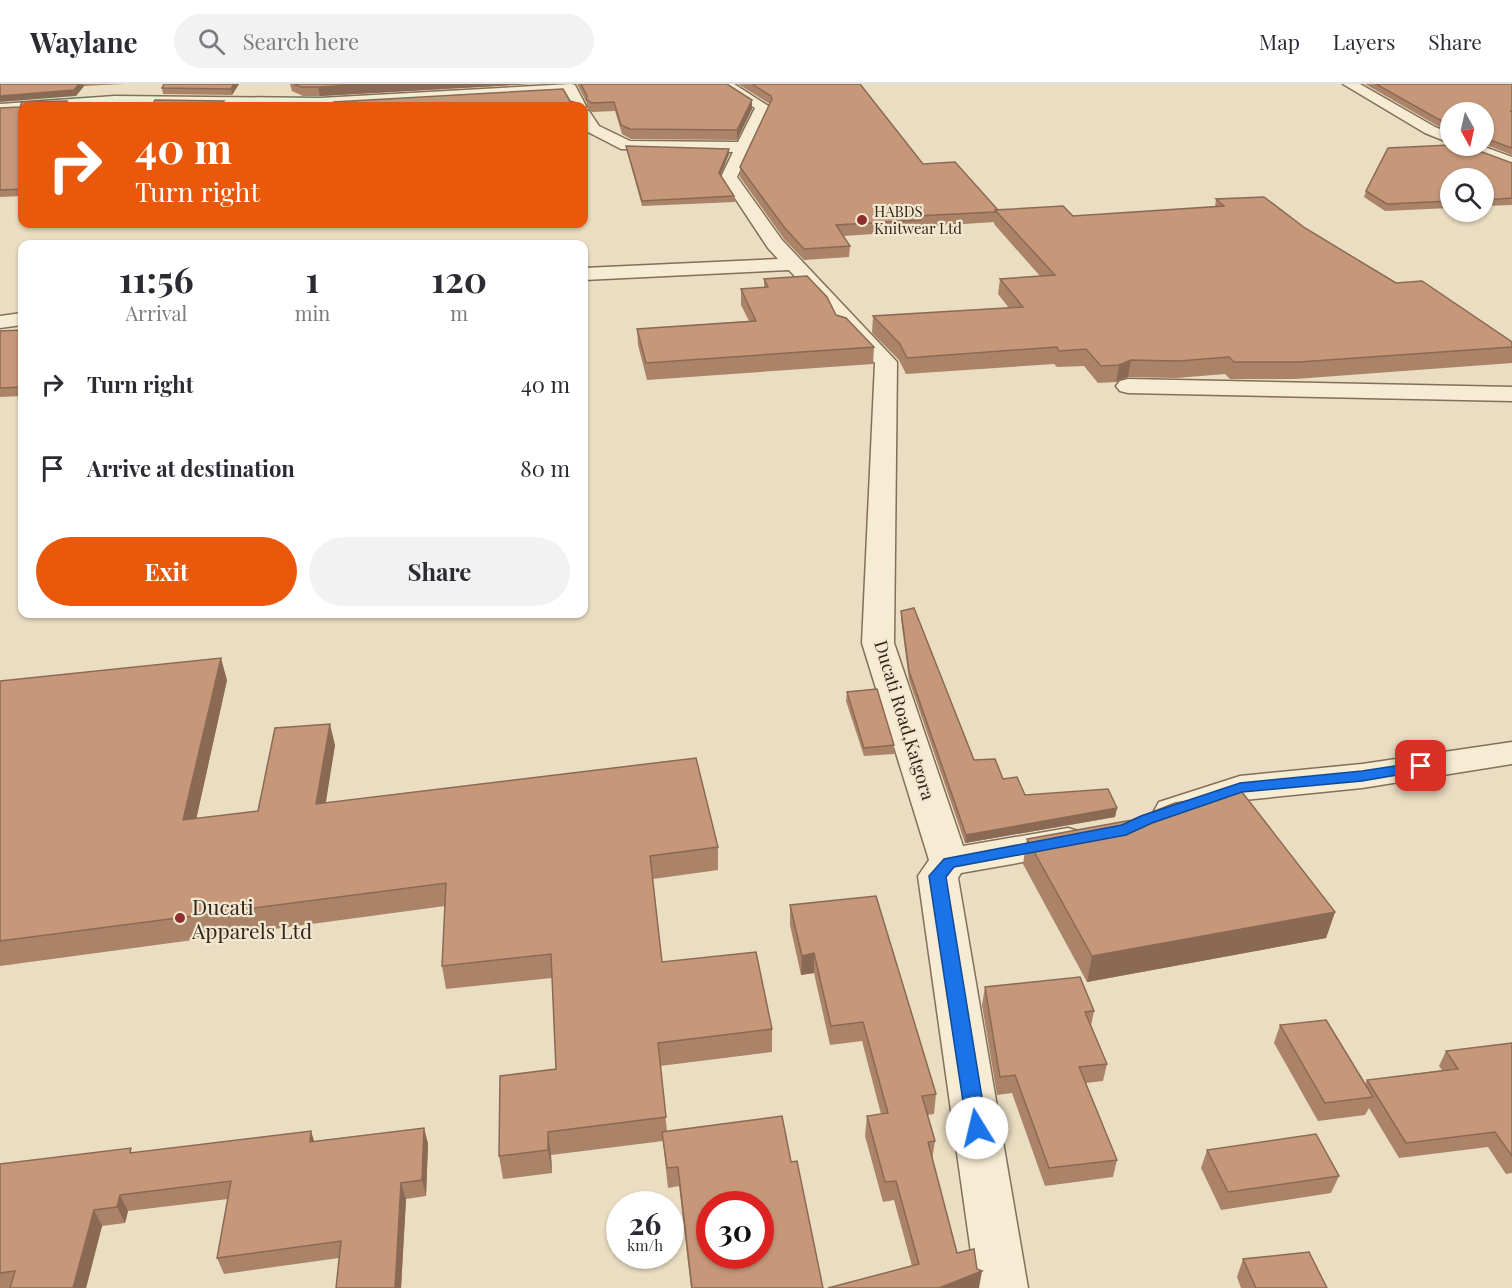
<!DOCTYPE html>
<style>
body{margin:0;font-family:"Playfair Display",serif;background:#f2f2f3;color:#2b2b33;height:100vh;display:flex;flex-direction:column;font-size:22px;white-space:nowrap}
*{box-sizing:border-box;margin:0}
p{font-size:20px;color:#7c7c81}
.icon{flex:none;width:33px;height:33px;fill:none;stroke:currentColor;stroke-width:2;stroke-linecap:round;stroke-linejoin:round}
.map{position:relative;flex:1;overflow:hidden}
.details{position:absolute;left:18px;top:156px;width:570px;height:378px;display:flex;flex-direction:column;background:#fff;border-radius:12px;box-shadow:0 2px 4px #0004}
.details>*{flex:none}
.guide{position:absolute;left:18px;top:18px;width:570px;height:126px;border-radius:12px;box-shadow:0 2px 4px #0004;background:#ea580c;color:#fff;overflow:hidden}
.needle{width:39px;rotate:172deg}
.buttons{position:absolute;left:1440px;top:18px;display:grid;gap:12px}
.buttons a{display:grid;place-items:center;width:54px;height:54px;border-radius:50%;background:#fff;box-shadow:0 2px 4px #0004;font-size:30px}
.speed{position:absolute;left:606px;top:1107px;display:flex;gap:12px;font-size:30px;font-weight:700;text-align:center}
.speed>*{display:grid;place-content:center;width:78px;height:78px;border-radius:50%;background:#fff;box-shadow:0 2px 4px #0004;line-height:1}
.speed small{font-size:15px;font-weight:400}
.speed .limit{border:9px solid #d22;background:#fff;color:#111}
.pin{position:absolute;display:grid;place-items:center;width:51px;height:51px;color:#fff;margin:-26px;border-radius:12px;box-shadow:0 3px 9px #0006}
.me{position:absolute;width:66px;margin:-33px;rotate:351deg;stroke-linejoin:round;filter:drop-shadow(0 0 4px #0008)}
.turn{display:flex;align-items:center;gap:21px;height:126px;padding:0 18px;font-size:27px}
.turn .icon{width:78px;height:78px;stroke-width:2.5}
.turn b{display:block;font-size:42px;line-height:51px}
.eta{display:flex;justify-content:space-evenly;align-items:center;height:102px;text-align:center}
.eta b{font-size:36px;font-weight:700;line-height:42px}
.action{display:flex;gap:12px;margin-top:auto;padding:12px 18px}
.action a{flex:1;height:69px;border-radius:36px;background:#ea580c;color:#fff;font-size:24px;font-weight:700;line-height:69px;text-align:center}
.action a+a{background:#f2f2f3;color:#2b2b33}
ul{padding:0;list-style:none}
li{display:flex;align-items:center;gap:18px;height:84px;padding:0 18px}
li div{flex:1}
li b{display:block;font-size:22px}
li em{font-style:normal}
header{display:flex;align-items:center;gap:36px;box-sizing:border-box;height:84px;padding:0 30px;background:#fff;border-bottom:2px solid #e1e1e2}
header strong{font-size:28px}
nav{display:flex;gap:33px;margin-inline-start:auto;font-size:21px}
.search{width:420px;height:54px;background:#f2f2f3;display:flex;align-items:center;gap:15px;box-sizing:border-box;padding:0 21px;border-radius:33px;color:#7c7c81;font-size:22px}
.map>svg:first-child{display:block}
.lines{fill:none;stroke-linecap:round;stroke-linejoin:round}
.street-casing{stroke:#836f5a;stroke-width:3}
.street{fill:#f6ebd3;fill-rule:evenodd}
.wall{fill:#aa8368}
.shaded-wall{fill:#8b6a55}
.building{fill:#c69879;stroke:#8b6a55;stroke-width:1.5;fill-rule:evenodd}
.route{fill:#1a73e8;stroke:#114b97;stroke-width:1.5}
.poi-dot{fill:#8d2e31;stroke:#f2e8d0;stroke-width:2}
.labels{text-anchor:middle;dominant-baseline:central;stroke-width:4.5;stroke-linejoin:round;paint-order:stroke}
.far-poi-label{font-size:15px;fill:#33271d;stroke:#f2e8d0;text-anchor:start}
.street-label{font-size:18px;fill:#33271d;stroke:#f2e8d0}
.near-poi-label{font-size:21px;fill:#33271d;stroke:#f2e8d0;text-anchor:start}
</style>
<header>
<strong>Waylane</strong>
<div class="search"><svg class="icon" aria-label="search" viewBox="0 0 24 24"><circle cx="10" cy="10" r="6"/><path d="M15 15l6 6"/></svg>Search here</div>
<nav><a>Map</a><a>Layers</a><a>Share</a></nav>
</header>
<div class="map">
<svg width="1512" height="1204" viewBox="0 0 1512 1204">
<rect width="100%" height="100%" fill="#eaddc1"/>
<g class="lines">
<defs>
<path id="street" d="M 571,0 L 575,1 L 586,22 L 584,25 L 584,22 L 572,22 L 565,8 L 320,22 L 115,20 L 22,22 L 22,27 L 0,28 L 0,20 L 115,12 L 320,14 Z
M 717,0 L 734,0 L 770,23 L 737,93 L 782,156 L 897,278 L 894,559 L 963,762 L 1068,744 L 1081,748 L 1087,757 L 1081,766 L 1068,770 L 961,789 L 958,794 L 1028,1204 L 976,1204 L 918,792 L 929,776 L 862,559 L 875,279 L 789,186 L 584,196 L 584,184 L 778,175 L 768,164 L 721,93 L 733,68 L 621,65 L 588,48 L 584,42 L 584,26 L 589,27 L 599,42 L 630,57 L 738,58 L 755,24 Z
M 1343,0 L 1360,0 L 1435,43 L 1450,49 L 1450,59 L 1425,49 Z
M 1461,62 L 1482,62 L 1512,73 L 1512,84 L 1463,65 Z
M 22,229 L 22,241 L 0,244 L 0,232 Z
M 1128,295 L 1512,303 L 1512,317 L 1128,309 L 1120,307 L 1116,302 L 1120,297 Z
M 1512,658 L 1512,680 L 1362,704 L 1244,716 L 1172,739 L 1159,736 L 1154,727 L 1159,718 L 1240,692 L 1362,680 Z"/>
</defs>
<!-- street casing -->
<use href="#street" class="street-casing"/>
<!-- street -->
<use href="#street" class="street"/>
</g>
<!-- wall -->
<path class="wall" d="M 0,0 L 124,0 L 84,2 L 76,12 Z
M 239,0 L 232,11 L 163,10 L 162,4 Z
M 290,0 L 531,0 L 320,12 L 303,12 L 292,7 Z
M 577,0 L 727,0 L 752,16 L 752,25 L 737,56 L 631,55 L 622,50 L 615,27 L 592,28 L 587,24 L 587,19 Z
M 738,0 L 860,0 L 923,80 L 998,126 L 1073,132 L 1215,123 L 1216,115 L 1305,144 L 1396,199 L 1512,258 L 1512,279 L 1295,295 L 1230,295 L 1225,290 L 1176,294 L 1128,293 L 1116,298 L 1098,299 L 1084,282 L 1057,283 L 1054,280 L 906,290 L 899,276 L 872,249 L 873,232 L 1009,224 L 998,210 L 1000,195 L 1040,192 L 994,140 L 994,138 L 920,143 L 920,147 L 843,152 L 850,162 L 849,173 L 804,176 L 784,155 L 740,93 L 740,83 L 770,20 Z
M 1365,0 L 1512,0 L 1512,71 L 1484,60 L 1484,28 L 1450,28 L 1450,47 L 1436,41 Z
M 67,17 L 68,22 L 22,22 L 22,112 L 0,113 L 0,24 L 20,23 L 22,18 Z
M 570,17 L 581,20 L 582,22 L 333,22 L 333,18 Z
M 626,62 L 729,70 L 721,91 L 734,112 L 735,118 L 642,122 L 627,67 Z
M 1512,79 L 1512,121 L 1484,122 L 1484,94 L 1450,94 L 1450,124 L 1385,127 L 1364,113 L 1366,107 Z
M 764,195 L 836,231 L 874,263 L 873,280 L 647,296 L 638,261 L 637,245 L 749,237 L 741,221 L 741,205 L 764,203 Z
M 22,246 L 22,312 L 0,313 L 0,247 Z
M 901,527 L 974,676 L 1003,695 L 1025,711 L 1117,724 L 1115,733 L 965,759 L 909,596 L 901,535 Z
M 227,596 L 196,735 L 258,727 L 335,661 L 325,719 L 718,763 L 718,786 L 653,795 L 662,878 L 772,945 L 772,968 L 660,982 L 667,1047 L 791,1078 L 823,1204 L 691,1204 L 679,1102 L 668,1104 L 663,1057 L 551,1071 L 552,1089 L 503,1095 L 499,1072 L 556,985 L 552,894 L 446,905 L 442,882 L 445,822 L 0,882 L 0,597 Z
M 847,608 L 894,661 L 894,670 L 864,672 L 846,617 Z
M 1027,755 L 1335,828 L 1326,854 L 1087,898 L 1023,780 Z
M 790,821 L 936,1010 L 934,1030 L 927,1031 L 935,1057 L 932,1076 L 957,1169 L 912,1182 L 894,1116 L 883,1118 L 865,1052 L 867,1032 L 881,1030 L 862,957 L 830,961 L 814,889 L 801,891 L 790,841 Z
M 985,903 L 1094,927 L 1091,942 L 1107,980 L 1103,997 L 1086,999 L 1117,1076 L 1113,1093 L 1045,1102 L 1012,1009 L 997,1011 L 982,921 Z
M 1280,941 L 1365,1000 L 1367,996 L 1442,986 L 1439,982 L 1446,967 L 1512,959 L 1512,1089 L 1506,1090 L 1488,1063 L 1399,1074 L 1369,1024 L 1365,1031 L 1318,1037 L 1274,959 Z
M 424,1044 L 428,1060 L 426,1112 L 406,1115 L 401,1204 L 336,1204 L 339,1174 L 224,1190 L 217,1174 L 228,1115 L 128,1127 L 125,1139 L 102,1142 L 86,1204 L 0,1204 L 0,1080 L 133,1069 L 315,1057 Z
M 1207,1066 L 1339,1092 L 1331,1109 L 1221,1126 L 1201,1084 Z
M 1243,1175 L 1327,1204 L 1241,1204 L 1237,1193 Z"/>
<!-- shaded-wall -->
<path class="shaded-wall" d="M 79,0 L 83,0 L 84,2 L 76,12 L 0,18 L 0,12 Z
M 234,0 L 239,0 L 232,11 L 231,5 Z
M 369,0 L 531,0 L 320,12 L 318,3 Z
M 752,16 L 752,25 L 737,56 L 737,46 Z
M 67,17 L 68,22 L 63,22 Z
M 729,65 L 729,70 L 719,94 L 719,89 Z
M 1131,276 L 1128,293 L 1116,298 L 1119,281 Z
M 221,574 L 227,596 L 191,759 L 183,736 Z
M 330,640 L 335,661 L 322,743 L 316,720 Z
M 1117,724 L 1115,733 L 965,759 L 966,751 Z
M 1335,828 L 1326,854 L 1087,898 L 1092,872 Z
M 814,869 L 814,889 L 801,891 L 802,872 Z
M 424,1044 L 428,1060 L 426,1112 L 422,1096 Z
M 311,1047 L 316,1063 L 310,1058 Z
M 548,1048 L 551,1071 L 552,1089 L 548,1066 Z
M 401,1099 L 406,1115 L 401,1204 L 395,1204 Z
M 120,1111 L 128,1127 L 125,1139 L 117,1123 Z
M 94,1126 L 102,1142 L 86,1204 L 73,1204 Z
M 982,1187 L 979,1204 L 939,1204 Z"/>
<!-- building -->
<path class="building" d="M 0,0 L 79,0 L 74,6 L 0,12 Z
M 164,0 L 234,0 L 231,5 L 162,4 Z
M 294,0 L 369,0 L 318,3 L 301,3 Z
M 581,0 L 727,0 L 752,16 L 737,46 L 630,45 L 621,41 L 614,18 L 592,19 L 586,15 L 587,12 Z
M 752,0 L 860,0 L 923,80 L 955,78 L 998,126 L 995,126 L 995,128 L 917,132 L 920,136 L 836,141 L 850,162 L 804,165 L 784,143 L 740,83 L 772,15 L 771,12 Z
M 1376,0 L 1512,0 L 1512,27 L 1510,27 L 1512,28 L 1512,64 L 1484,54 L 1484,28 L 1450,28 L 1450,40 L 1438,35 Z
M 563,5 L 570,17 L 581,20 L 525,22 L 345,22 L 333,18 Z
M 155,16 L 224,17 L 220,22 L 152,22 Z
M 67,17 L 63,22 L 22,22 L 22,105 L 0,106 L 0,24 L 20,23 L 22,18 Z
M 1450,61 L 1466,62 L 1512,79 L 1512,114 L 1484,116 L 1484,94 L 1450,94 L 1450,117 L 1387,120 L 1366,107 L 1388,64 Z
M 626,62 L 729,65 L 719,89 L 734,112 L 642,117 Z
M 1264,113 L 1305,144 L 1396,199 L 1422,197 L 1512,258 L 1512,263 L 1299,278 L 1234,278 L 1229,273 L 1179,277 L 1131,276 L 1119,281 L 1101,282 L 1086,265 L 1059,267 L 1057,263 L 907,274 L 900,260 L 873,232 L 1023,223 L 1000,195 L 1055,191 L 995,126 L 1063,122 L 1073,132 L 1224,122 L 1216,115 Z
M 807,192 L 827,213 L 836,231 L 846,234 L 874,263 L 646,279 L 637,245 L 756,237 L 741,205 L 768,203 L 764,195 Z
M 22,246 L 22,303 L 0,304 L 0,247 Z
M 914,524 L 974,676 L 995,675 L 1003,695 L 1017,693 L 1025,711 L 1108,705 L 1117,724 L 966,751 L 909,587 L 901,527 Z
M 221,574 L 183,736 L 258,727 L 275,644 L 330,640 L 316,720 L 696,674 L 718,763 L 650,772 L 662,878 L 756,868 L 772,945 L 658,959 L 666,1033 L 548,1048 L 548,1066 L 499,1072 L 500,992 L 556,985 L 551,870 L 442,882 L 446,799 L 0,857 L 0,597 Z
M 877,605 L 894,661 L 864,664 L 847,608 Z
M 1242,708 L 1335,828 L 1092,872 L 1027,755 L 1132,736 L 1175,719 Z
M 876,812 L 936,1010 L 922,1012 L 935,1057 L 928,1058 L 957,1169 L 974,1165 L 977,1185 L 982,1187 L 939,1204 L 828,1204 L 919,1180 L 896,1097 L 885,1098 L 867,1032 L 888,1029 L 863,938 L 831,942 L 814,869 L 802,872 L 790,821 Z
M 1080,893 L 1094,927 L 1085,928 L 1107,980 L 1079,983 L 1117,1076 L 1049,1084 L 1015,991 L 1000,993 L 985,903 Z
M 1326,936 L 1373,1013 L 1325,1019 L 1280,941 Z
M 1512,959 L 1512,1072 L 1495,1048 L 1406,1059 L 1367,996 L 1458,985 L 1446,967 Z
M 782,1032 L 791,1078 L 797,1077 L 823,1204 L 692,1204 L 678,1083 L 667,1084 L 662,1048 ZM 710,1120 L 760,1120 L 760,1172 L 710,1172 Z
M 424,1044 L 422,1096 L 401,1099 L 395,1204 L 336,1204 L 341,1157 L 217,1174 L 231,1097 L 120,1111 L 117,1123 L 94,1126 L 73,1204 L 10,1204 L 15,1187 L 0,1189 L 0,1080 L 131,1064 L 130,1069 L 311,1047 L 310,1058 Z
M 1316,1050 L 1339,1092 L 1228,1108 L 1207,1066 Z
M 1309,1168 L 1327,1204 L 1256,1204 L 1243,1175 Z"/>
<!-- route -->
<path class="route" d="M 1421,678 L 1428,682 L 1426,686 L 1362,697 L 1242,708 L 1152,739 L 1126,751 L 954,783 L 946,793 L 987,1044 L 984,1050 L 977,1052 L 970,1050 L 967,1044 L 929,792 L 944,775 L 1122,741 L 1141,732 L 1240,699 L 1362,687 Z"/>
<!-- markers -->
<g class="poi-dot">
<circle cx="862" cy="136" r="6"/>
<circle cx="180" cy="834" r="6"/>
</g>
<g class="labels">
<!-- far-poi labels -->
<g class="far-poi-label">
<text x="874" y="127">HABDS<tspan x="874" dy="17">Knitwear Ltd</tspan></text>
</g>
<!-- street labels -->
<g class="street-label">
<text transform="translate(905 636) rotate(73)">Ducati Road,Katgora</text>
</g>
<!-- near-poi labels -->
<g class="near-poi-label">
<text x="192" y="822">Ducati<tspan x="192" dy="24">Apparels Ltd</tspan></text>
</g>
</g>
</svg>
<div class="buttons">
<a><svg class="needle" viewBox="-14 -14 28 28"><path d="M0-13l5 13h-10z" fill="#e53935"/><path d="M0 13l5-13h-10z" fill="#7c7c81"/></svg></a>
<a><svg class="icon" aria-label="search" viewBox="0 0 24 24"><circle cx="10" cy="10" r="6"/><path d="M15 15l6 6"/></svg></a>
</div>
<div class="speed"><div>26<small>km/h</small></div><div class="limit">30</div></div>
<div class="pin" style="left:1421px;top:682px;background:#d93025"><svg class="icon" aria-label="arrive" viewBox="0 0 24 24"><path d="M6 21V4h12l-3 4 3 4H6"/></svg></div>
<svg class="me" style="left:977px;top:1044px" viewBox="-20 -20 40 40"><circle r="19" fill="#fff"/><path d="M0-13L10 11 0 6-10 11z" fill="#1a73e8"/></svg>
<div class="guide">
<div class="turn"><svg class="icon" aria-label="right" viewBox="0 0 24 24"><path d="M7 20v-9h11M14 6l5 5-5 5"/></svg><div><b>40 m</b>Turn right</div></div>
</div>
<section class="details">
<div class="eta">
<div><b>11:56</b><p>Arrival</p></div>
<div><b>1</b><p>min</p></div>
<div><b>120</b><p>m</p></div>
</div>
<ul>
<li><svg class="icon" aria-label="right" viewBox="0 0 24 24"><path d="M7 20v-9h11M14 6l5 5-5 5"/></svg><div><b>Turn right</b></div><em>40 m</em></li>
<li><svg class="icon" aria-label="arrive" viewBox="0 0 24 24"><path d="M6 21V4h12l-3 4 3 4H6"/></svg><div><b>Arrive at destination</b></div><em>80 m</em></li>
</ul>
<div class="action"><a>Exit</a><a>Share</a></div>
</section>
</div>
